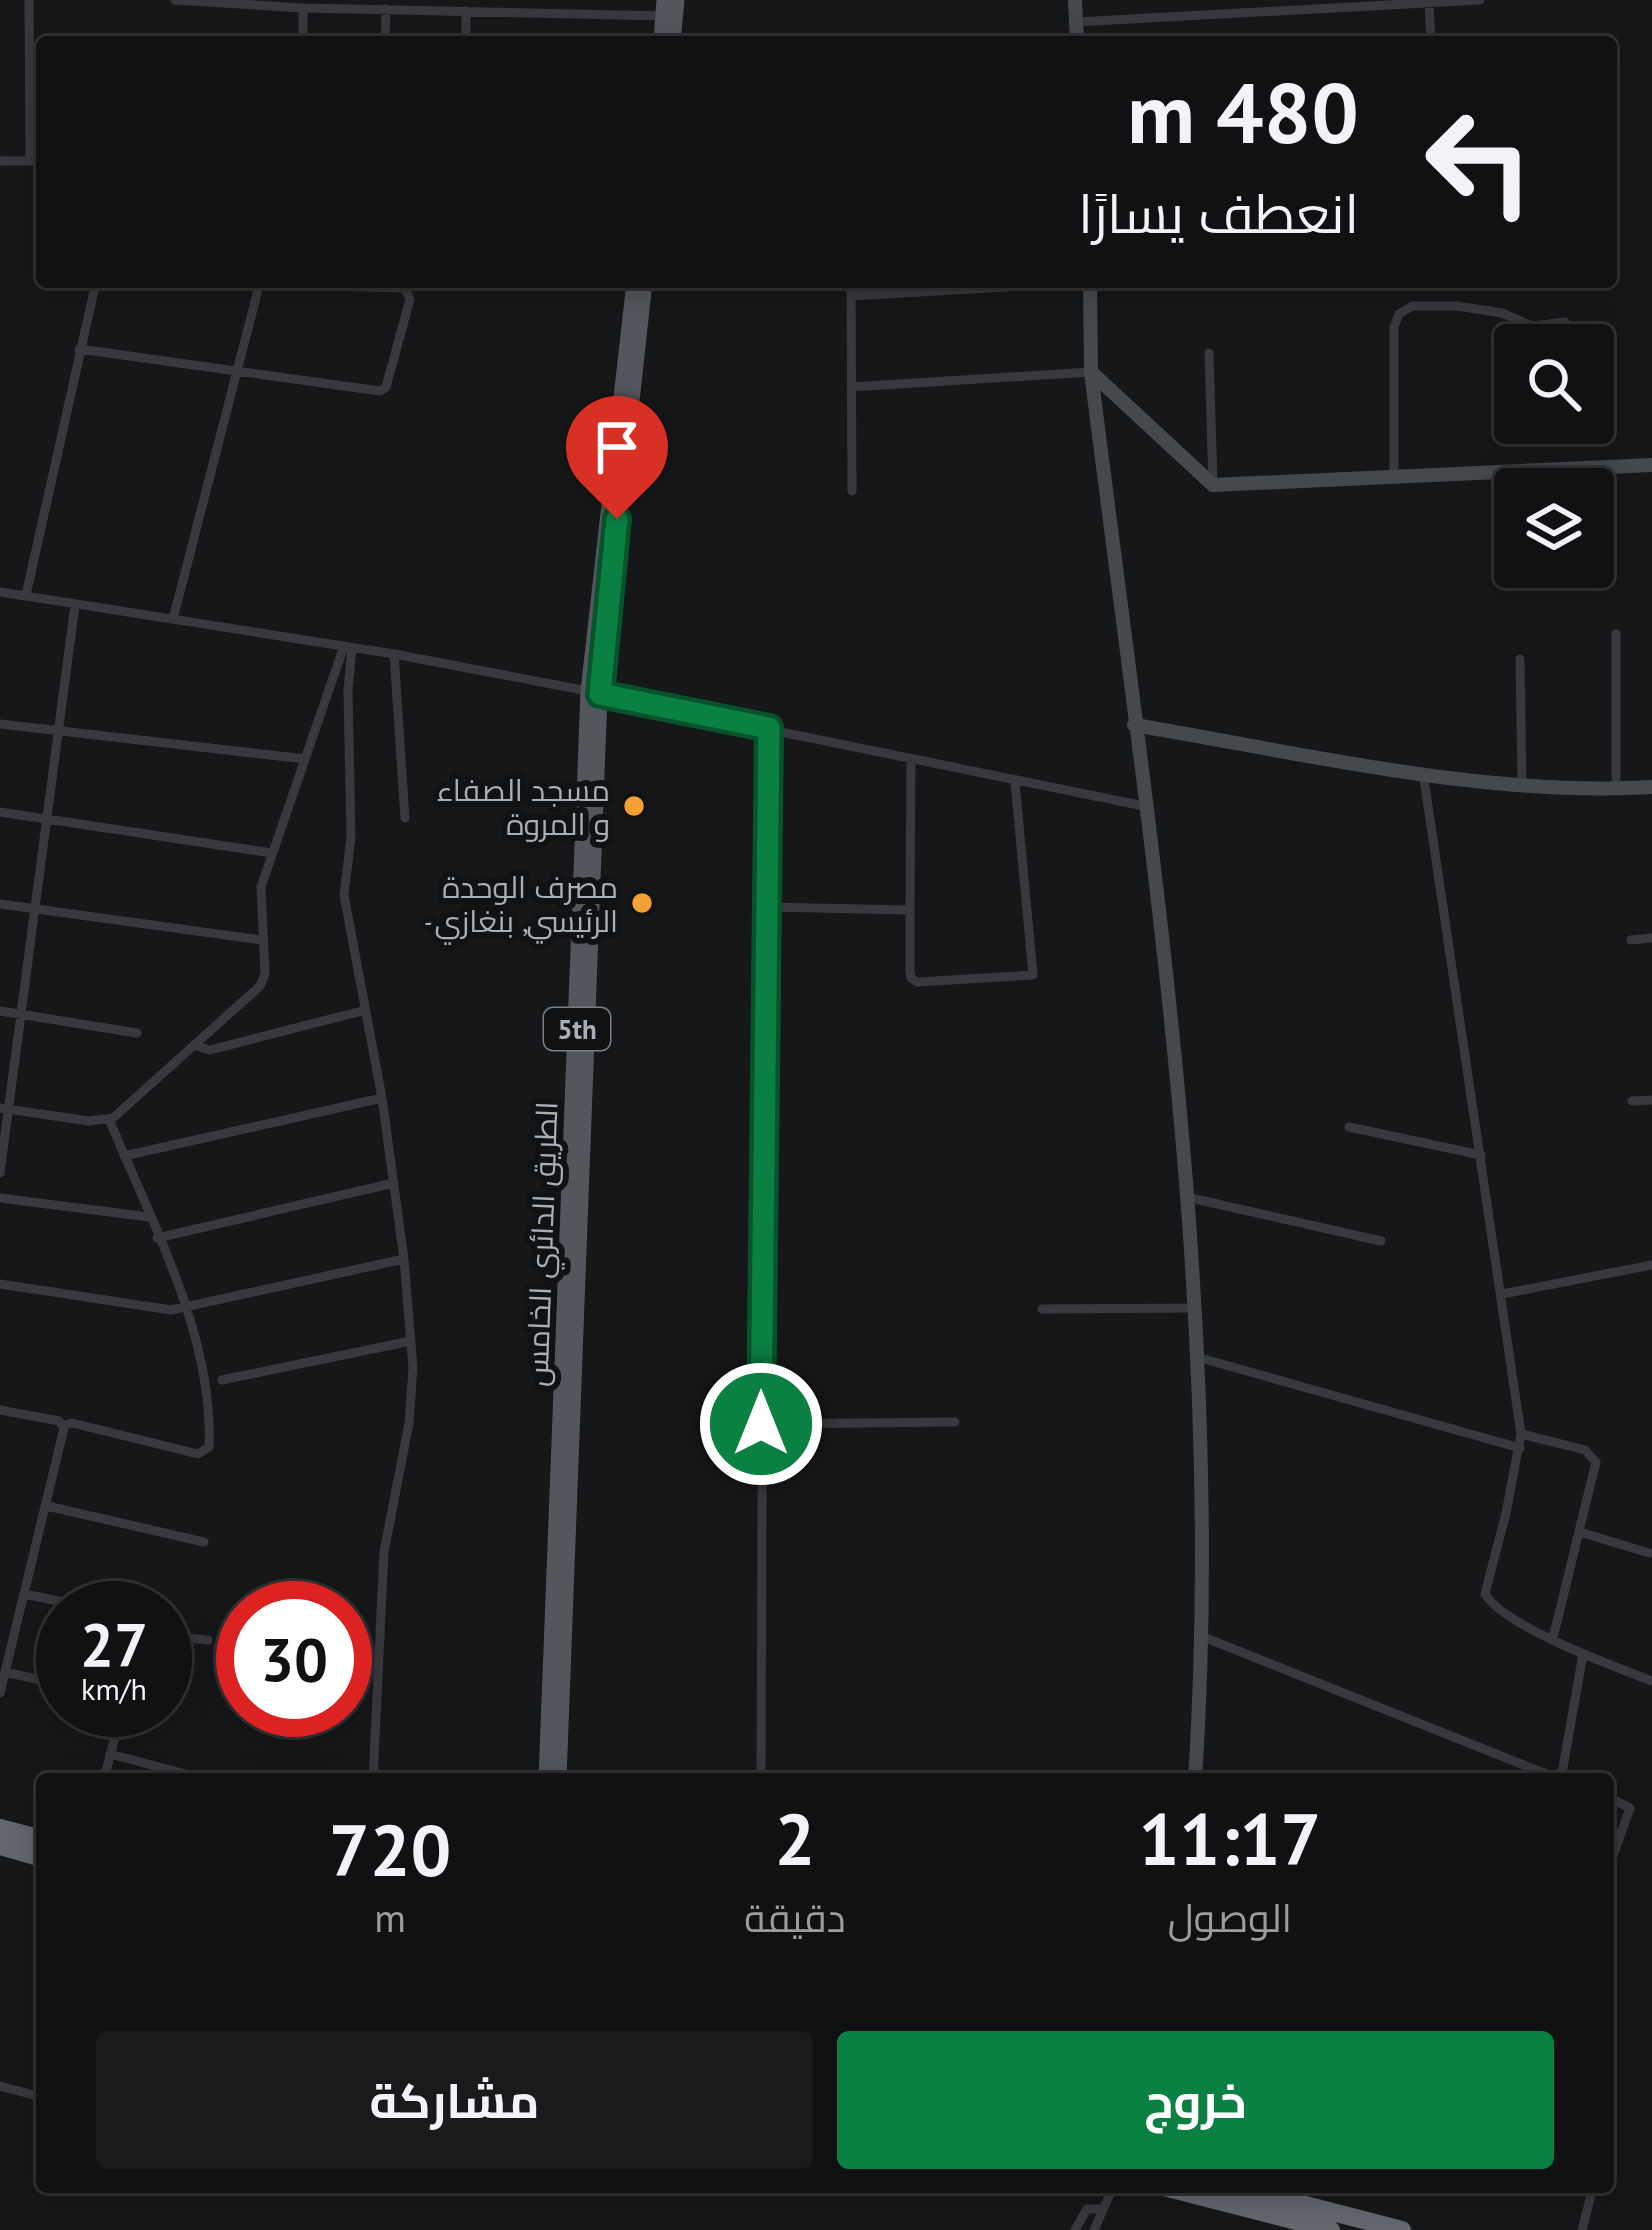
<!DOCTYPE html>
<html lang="ar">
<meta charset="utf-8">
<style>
body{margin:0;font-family:"PT Sans",Cairo,sans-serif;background:#191a1b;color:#f1f3f6;direction:rtl;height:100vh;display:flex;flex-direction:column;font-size:45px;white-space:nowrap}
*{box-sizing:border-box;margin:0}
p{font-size:39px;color:#9c9d9f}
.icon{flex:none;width:66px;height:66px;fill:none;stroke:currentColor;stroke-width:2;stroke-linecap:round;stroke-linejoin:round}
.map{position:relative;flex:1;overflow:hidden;direction:ltr}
.drawer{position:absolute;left:36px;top:1773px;width:1578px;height:420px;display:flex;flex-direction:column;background:#101112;border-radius:12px;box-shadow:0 6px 30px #0003,0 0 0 3px #303132;direction:rtl}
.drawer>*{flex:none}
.top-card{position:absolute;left:36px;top:36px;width:1581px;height:252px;border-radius:12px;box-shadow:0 6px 30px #0003,0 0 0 3px #303132;direction:rtl;background:#101112;color:#f1f3f6;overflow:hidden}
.controls{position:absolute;left:1494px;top:324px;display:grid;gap:24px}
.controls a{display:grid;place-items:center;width:120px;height:120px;border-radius:12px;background:#101112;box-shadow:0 6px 30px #0003,0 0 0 3px #303132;font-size:60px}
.speed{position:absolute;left:36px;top:1581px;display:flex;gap:24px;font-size:60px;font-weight:700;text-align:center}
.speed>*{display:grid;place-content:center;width:156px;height:156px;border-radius:50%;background:#101112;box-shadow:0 6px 30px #0003,0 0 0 3px #303132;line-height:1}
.speed small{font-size:30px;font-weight:400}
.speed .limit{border:18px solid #d22;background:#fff;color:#111}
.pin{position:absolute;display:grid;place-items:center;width:102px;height:102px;color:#fff;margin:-123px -51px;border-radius:50% 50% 50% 0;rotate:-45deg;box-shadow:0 0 12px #0007}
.pin .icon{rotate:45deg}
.me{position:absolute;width:132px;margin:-66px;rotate:0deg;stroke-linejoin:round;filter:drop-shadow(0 0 9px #0008)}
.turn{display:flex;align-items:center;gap:42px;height:252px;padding:0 60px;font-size:54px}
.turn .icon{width:156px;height:156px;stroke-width:2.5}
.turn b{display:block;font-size:84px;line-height:102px}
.eta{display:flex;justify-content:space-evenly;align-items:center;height:204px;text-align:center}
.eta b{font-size:72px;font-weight:700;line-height:84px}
.cta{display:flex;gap:24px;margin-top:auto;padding:24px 60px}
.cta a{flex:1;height:138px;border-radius:12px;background:#0b8043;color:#fff;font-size:48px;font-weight:700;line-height:138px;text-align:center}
.cta a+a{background:#191a1b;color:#f1f3f6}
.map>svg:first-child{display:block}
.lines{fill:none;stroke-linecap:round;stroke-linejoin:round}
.street{stroke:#37393d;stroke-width:9}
.secondary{stroke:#45484d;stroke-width:14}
.primary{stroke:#53565c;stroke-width:15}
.highway{stroke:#63676e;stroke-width:18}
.route-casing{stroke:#07532c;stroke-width:30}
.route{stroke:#0b8043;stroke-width:21}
.poi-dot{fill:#f3a034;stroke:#111213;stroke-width:4.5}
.labels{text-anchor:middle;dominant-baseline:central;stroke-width:12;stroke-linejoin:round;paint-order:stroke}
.shield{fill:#111213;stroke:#7b8086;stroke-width:3}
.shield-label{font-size:27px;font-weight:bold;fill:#a8afb8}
.poi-label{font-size:30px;fill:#a8afb8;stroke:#111213;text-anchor:end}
.street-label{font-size:30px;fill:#a8afb8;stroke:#111213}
</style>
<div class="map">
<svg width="1652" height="2230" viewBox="0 0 1652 2230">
<rect width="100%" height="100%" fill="#161718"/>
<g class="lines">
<!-- street -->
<path class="street" d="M 29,0 L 30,161
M 175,0 L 303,8 L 663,16
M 1429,3 L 1431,42
M 466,11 L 466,42
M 1076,22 L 1480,0
M 303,42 L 303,8
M 385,42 L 386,9
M 0,161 L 42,161
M 851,282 L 852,491
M 851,296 L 1090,282
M 79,349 L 380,391 L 386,387 L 410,299 L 404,288 L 260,284
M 1209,353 L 1213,485
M 851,387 L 1091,372
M 1394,478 L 1394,327 L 1399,314 L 1412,306 L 1457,306 L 1502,313 L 1532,326 L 1565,322
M 0,592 L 394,654 L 588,691
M 26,595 L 96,282
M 173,619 L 260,282
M 1616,634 L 1616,789
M 352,647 L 348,691 L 351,837 L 344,895 L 382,1098 L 404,1259 L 413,1368 L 409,1423 L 384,1552 L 373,1779
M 394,654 L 405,818
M 1520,659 L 1522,787
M 600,695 L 1144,806
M 0,724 L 305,759
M 1423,772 L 1521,1434 L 1506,1513 L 1485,1594 C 1505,1627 1613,1666 1652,1681
M 0,812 L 272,853
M 0,904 L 262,940
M 767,907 L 910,910 L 911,759
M 910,910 L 910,971 L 911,978 L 917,982 L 1033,975 L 1015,782
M 1631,940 L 1652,938
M 0,1011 L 137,1033
M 196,1046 L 210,1050 L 366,1010
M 1632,1101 L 1652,1100
M 0,1108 L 89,1121 L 113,1118 L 260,986 L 265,974 L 261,887 L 344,646
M 1349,1127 L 1481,1155
M 124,1156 L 382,1098
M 0,1173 L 75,605
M 1186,1197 L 1381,1241
M 0,1198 L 149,1217
M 157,1238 L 394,1183
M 0,1284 L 171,1310 L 404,1259
M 1502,1294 L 1652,1265
M 1042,1309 L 1194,1308
M 1197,1357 L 1520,1448
M 222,1380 L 411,1341
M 0,1410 L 59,1421 L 64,1428 L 0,1693
M 761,1424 L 955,1422
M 64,1425 L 72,1423 L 198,1454 L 209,1447 C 214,1336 151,1221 109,1119
M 1521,1434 L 1585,1450 L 1596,1462 L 1553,1638
M 47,1506 L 204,1542
M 1580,1532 L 1649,1553
M 25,1594 L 90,1608
M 165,1636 L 208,1640
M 1201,1636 L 1559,1779
M 5,1672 L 63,1685
M 110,1754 L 197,1777
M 104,1779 L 122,1710
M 761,1779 L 764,968 L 769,728
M 1561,1779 L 1583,1654
M 1608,1797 L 1630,1808 L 1608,1870
M 0,2086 L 42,2097
M 1075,2230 L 1087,2209 L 1103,2209
M 1094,2230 L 1113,2187
M 1582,2230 L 1593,2187"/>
<!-- secondary -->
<path class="secondary" d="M 1075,0 L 1077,42
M 1090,282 L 1091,372 C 1149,838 1226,1308 1195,1779
M 1091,372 L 1213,485 L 1652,465
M 1134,725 C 1303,753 1481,797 1652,787"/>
<!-- primary -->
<path class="primary" d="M 661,42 L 664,0
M 673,42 L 677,0
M 546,1779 L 588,691 L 634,282
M 559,1779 L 600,695 L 645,282"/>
<!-- highway -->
<path class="highway" d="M 0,1828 L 42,1839
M 0,1846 L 42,1858
M 1164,2187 L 1331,2230
M 1236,2187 L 1402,2230"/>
</g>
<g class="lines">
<defs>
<path id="route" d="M 617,519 L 600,694 L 769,728 L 761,1424"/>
</defs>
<!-- route casing -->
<use href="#route" class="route-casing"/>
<!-- route -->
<use href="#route" class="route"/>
</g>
<!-- markers -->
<g class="poi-dot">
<circle cx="634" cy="806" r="12"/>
<circle cx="642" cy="903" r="12"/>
</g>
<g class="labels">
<!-- shield labels -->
<rect class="shield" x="544" y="1008" width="66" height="42" rx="9"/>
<g class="shield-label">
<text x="577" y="1029">5th</text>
</g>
<!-- poi labels -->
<g class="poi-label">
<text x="610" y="789">مسجد الصفاء<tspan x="610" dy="34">و المروة</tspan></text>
<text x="618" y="886">مصرف الوحدة<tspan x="618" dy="34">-الرئيسي, بنغازي</tspan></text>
</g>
<!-- street labels -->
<g class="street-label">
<text transform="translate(541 1244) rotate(-88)">الطريق الدائري الخامس</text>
</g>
</g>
</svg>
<div class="controls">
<a><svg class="icon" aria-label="search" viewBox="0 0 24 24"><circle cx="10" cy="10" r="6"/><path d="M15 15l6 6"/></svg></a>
<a><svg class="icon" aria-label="layers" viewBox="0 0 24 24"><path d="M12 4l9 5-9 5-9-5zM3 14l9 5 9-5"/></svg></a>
</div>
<div class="speed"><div>27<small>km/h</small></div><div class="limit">30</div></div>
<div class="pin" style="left:617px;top:519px;background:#d93025"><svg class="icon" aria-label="arrive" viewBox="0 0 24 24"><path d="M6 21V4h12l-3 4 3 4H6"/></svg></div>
<svg class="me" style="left:761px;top:1424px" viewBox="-20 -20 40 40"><circle r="17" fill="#0b8043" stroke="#fff" stroke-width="3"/><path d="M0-11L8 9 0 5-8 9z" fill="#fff"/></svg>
<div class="top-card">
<div class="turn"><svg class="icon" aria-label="left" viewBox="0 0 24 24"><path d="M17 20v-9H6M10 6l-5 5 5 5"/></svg><div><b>480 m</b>انعطف يسارًا</div></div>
</div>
<section class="drawer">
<div class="eta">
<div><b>11:17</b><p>الوصول</p></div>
<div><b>2</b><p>دقيقة</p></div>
<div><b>720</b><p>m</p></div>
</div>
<div class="cta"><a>خروج</a><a>مشاركة</a></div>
</section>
</div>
